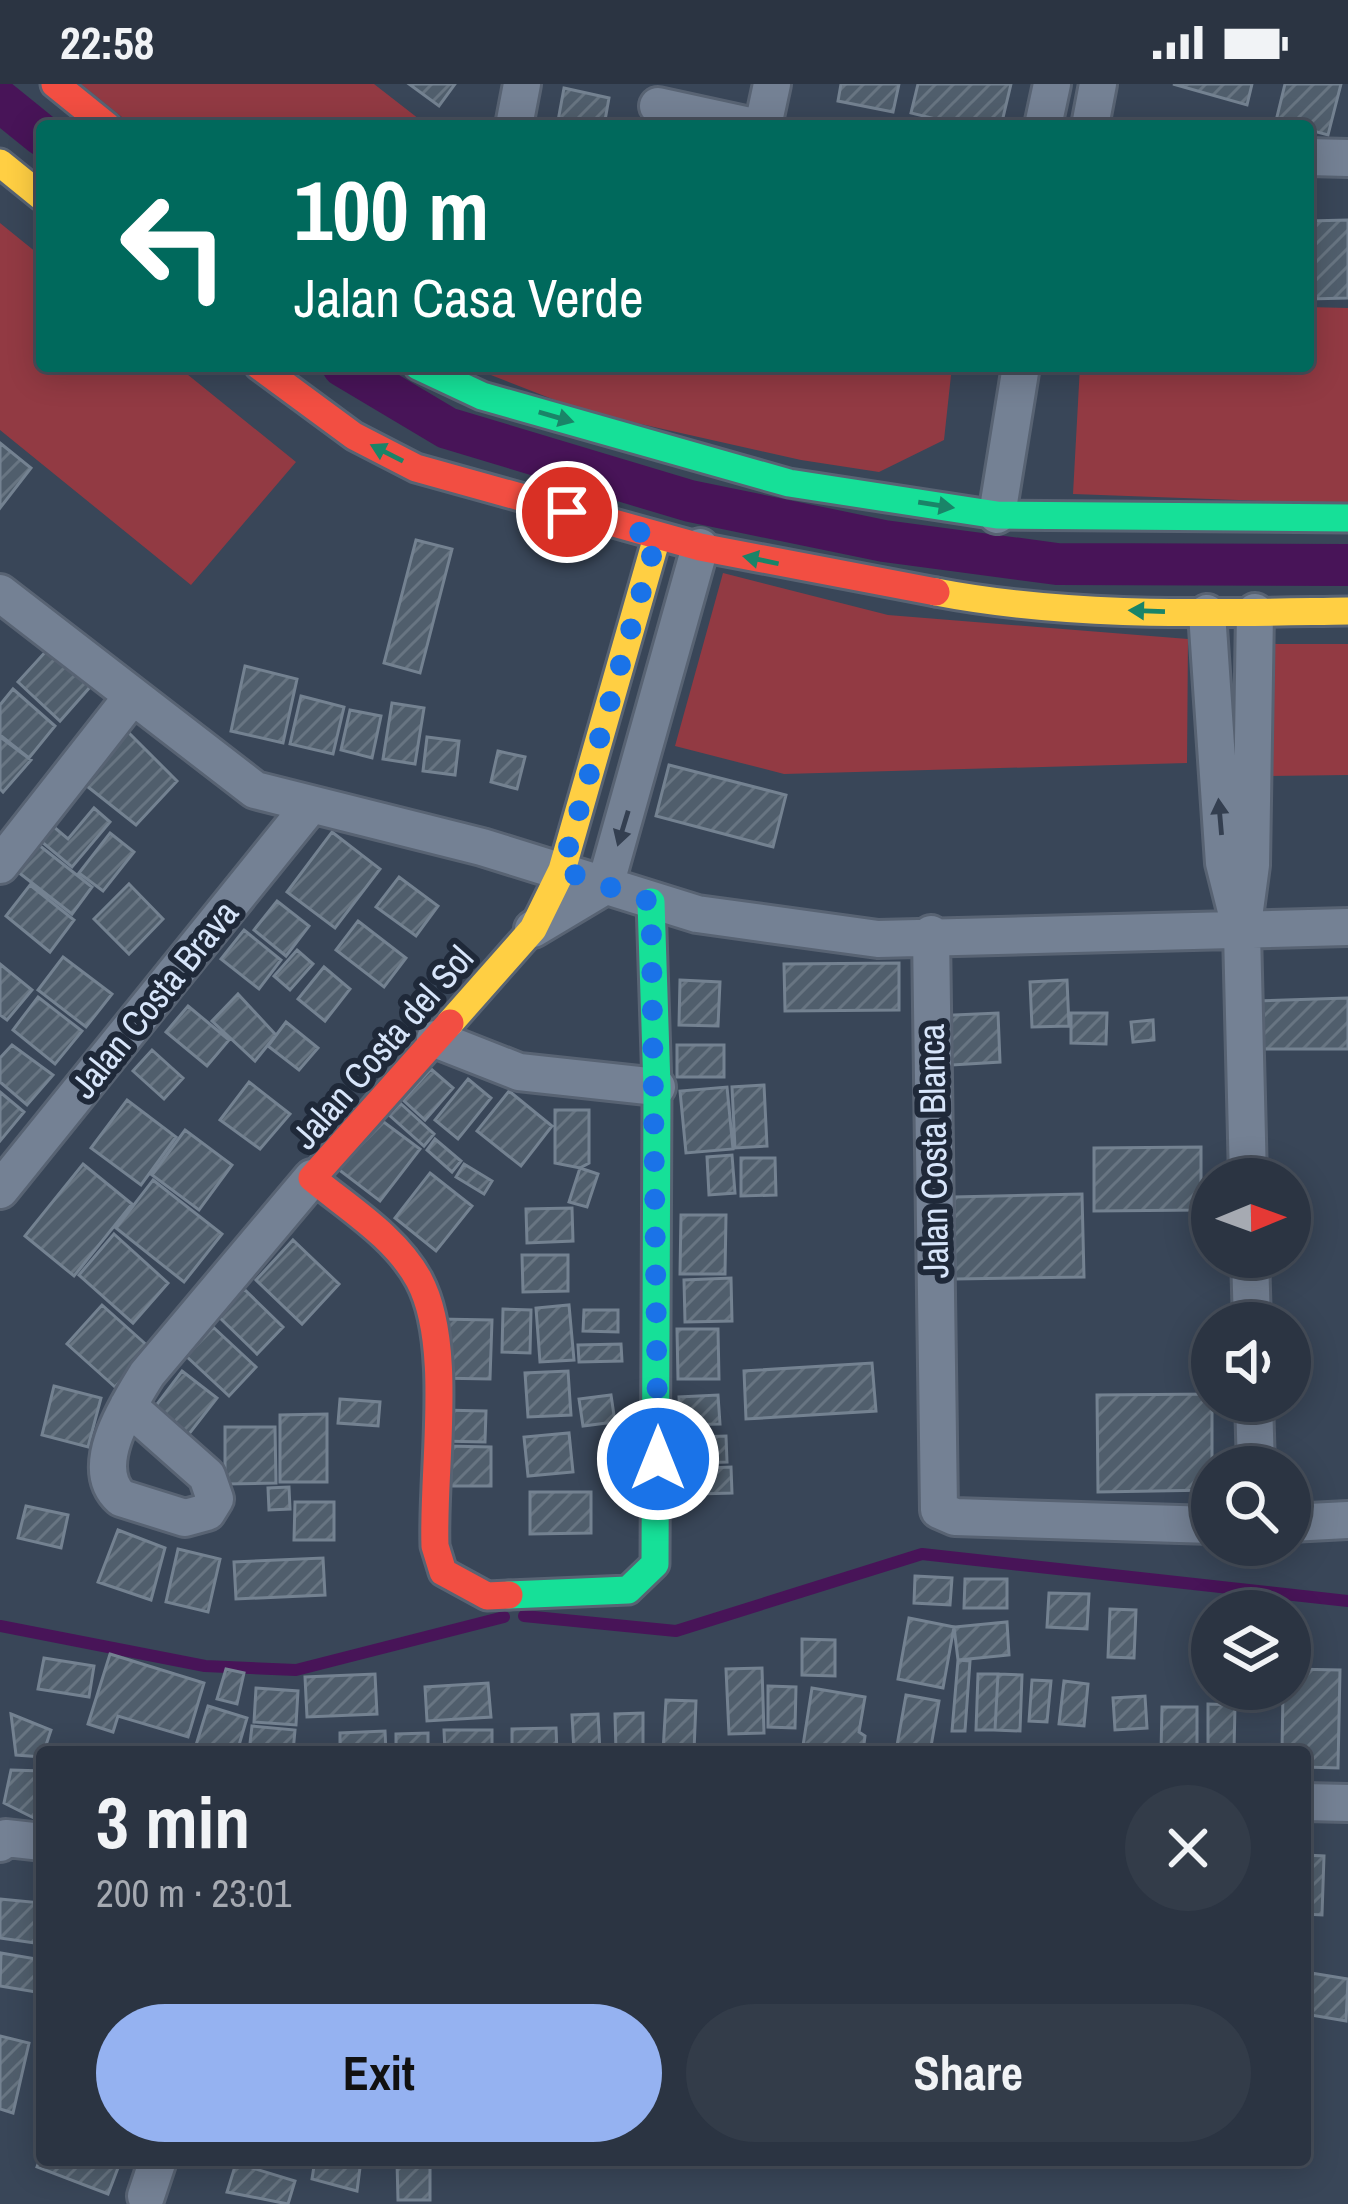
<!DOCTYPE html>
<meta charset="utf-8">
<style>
body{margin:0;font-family:"Archivo Narrow",sans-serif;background:#333c49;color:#f1f3f6;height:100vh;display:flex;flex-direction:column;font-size:45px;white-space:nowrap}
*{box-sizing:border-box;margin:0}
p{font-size:39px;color:#a6aab2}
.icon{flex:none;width:66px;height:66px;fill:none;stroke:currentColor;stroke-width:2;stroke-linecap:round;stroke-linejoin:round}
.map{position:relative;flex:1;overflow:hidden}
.panel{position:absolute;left:36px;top:1662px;width:1275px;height:420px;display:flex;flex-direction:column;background:#2b3442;border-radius:12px;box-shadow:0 6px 30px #0003,0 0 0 3px #474f5b}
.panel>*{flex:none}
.top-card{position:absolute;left:36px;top:36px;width:1278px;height:252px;border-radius:12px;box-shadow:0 6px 30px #0003,0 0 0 3px #474f5b;background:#00695c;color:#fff;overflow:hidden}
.needle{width:78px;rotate:89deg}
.fabs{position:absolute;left:1191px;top:1074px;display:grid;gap:24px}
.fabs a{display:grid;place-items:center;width:120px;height:120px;border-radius:50%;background:#2b3442;box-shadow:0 6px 30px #0003,0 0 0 3px #474f5b;font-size:60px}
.pin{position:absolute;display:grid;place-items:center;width:102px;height:102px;color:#fff;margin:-51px;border:6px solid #fff;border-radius:50%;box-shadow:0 3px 12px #0007}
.me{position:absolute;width:132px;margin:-66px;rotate:0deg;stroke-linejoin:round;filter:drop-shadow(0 0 9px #0008)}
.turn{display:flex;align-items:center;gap:42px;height:252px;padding:0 60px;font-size:54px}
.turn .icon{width:156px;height:156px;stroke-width:2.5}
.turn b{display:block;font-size:84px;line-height:102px}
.round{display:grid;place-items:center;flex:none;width:126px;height:126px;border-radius:63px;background:#333c49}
.overview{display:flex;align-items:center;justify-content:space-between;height:204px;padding:0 60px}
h1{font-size:72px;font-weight:700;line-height:90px}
.cta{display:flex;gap:24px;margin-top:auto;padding:24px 60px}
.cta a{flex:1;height:138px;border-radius:72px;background:#95b2f1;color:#111;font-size:48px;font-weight:700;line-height:138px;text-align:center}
.cta a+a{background:#333c49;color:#f1f3f6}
.status{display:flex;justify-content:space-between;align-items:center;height:84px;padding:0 60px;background:#2b3442;direction:ltr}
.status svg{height:33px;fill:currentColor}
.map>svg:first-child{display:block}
.grass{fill:#923a43}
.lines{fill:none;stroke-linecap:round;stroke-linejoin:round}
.stream{stroke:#481458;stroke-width:12}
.canal{stroke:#481458;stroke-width:42}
.building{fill:url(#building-hatch);stroke:#748291;stroke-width:3}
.street-casing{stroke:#586373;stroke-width:42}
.fast-casing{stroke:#586373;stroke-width:33}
.slow-casing{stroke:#586373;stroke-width:33}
.jam-casing{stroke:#586373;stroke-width:33}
.street{stroke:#748194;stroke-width:36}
.fast{stroke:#16e098;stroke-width:27}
.slow{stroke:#ffcf43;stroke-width:27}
.jam{stroke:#f24e42;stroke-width:27}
.oneway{fill:#1a8468}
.oneway2{fill:#343f50}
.route{stroke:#1a73e8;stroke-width:21;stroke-dasharray:0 37.8}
.labels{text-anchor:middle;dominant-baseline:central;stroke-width:12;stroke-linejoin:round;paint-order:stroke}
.street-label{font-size:36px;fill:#d7e5fa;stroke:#1f2939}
</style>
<div class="status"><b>22:58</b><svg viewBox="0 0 49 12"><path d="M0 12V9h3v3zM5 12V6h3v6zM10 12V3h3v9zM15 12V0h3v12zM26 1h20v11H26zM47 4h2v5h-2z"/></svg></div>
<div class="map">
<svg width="1348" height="2120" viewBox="0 0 1348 2120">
<defs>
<pattern id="building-hatch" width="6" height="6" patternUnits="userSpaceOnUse" patternTransform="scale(3)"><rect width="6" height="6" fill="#505e6c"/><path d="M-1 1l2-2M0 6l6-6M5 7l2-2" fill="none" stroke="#687582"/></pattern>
</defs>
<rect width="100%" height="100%" fill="#394658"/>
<!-- grass -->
<path class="grass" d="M 81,0 L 374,0 L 428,42 L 133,42 Z
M 0,139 L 42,173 L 42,282 L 177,282 L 296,378 L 191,501 L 0,346 Z
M 1308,223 L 1348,224 L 1348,420 L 1073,410 L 1080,282 L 1308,282 Z
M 468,282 L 952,282 L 944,356 L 879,388 L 801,376 L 583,327 Z
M 723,489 L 888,531 L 1188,555 L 1187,679 L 784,690 L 675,662 Z
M 1267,560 L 1348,560 L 1348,691 L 1262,692 Z"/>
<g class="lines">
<!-- stream -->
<path class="stream" d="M 524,1532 L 676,1547 L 922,1470 L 1348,1517
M 0,1542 L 205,1582 L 296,1586 L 504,1533"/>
<!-- canal -->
<path class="canal" d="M 0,17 L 42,51
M 343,282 L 447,344 L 690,417 L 884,457 L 1057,480 L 1348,481"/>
</g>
<!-- building -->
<path class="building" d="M 409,0 L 455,0 L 439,22 Z
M 841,0 L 899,0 L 893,28 L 838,17 Z
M 918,0 L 1011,0 L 1001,42 L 964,42 L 911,29 Z
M 1173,0 L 1252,0 L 1247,21 Z
M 1285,0 L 1341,0 L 1328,51 L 1276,37 Z
M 564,4 L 609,14 L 604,42 L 558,37 Z
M 1348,136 L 1348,214 L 1309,215 L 1309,137 Z
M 0,359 L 31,384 L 0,424 Z
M 416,456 L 452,465 L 420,589 L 384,579 Z
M 48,565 L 90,603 L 60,637 L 18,598 Z
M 245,582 L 297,595 L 283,659 L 231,647 Z
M 13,605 L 55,642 L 29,674 L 0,651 L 0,621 Z
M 301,612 L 344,623 L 333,670 L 290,660 Z
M 392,619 L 424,624 L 415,680 L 383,675 Z
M 350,626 L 381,632 L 372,674 L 341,666 Z
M 126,646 L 177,697 L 136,741 L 78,695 Z
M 0,653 L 31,676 L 3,708 L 0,705 Z
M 427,653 L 459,657 L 455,691 L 423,687 Z
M 498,667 L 525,673 L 517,705 L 491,698 Z
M 669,681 L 786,711 L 773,763 L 656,732 Z
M 94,724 L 110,738 L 72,783 L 36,753 L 48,738 L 68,755 Z
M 332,748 L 380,785 L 335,844 L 287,808 Z
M 110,749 L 134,768 L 103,807 L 79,789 Z
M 30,754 L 92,803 L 72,830 L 9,781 Z
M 399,793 L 438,822 L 416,852 L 376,823 Z
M 129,800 L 163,835 L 129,870 L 94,835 Z
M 30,801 L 74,836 L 50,868 L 6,832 Z
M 277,817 L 309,842 L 286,872 L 254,846 Z
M 358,837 L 406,874 L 384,903 L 336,866 Z
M 244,846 L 281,876 L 259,905 L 221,875 Z
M 297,866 L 313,880 L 290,906 L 274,892 Z
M 63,873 L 112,910 L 86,943 L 38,906 Z
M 899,879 L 899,926 L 785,927 L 784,880 Z
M 0,880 L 32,906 L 7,936 L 0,931 Z
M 324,883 L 350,905 L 325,937 L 298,915 Z
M 680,896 L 720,898 L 718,942 L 679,941 Z
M 1067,896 L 1069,942 L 1032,943 L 1030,898 Z
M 238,910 L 276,951 L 255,977 L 212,937 Z
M 38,913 L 82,947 L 55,980 L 13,946 Z
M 1348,914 L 1348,965 L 1256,965 L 1254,917 Z
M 188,922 L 229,956 L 207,982 L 166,948 Z
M 998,929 L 1000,978 L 936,982 L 933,932 Z
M 1071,929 L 1107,929 L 1106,960 L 1071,959 Z
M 1153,936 L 1154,956 L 1133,958 L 1131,938 Z
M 286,938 L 318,964 L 299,986 L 268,962 Z
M 12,961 L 53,991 L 27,1021 L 0,998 L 0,974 Z
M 677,961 L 724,961 L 724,993 L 677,993 Z
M 152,966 L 183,994 L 164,1015 L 133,987 Z
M 431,985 L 453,1004 L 425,1036 L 403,1016 Z
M 468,995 L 491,1014 L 458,1055 L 435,1036 Z
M 249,998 L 290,1030 L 260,1065 L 220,1036 Z
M 764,1001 L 767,1062 L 735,1064 L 732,1003 Z
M 727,1003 L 733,1065 L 686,1069 L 680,1007 Z
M 509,1007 L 552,1042 L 521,1082 L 477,1047 Z
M 0,1008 L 24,1028 L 0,1057 Z
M 127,1016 L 176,1053 L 141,1101 L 91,1064 Z
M 400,1019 L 434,1050 L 424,1062 L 389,1031 Z
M 555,1026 L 589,1026 L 589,1079 L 580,1084 L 555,1079 Z
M 377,1033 L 420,1065 L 380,1117 L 338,1085 Z
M 185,1046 L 232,1081 L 199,1126 L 152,1091 Z
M 435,1055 L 461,1077 L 452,1088 L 427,1066 Z
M 1201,1063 L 1201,1126 L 1094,1127 L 1094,1064 Z
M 732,1071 L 735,1109 L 709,1111 L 707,1073 Z
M 741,1074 L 775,1074 L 776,1111 L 741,1112 Z
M 83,1080 L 132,1120 L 74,1192 L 25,1152 Z
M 464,1080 L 492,1097 L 484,1110 L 456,1093 Z
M 580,1084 L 598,1090 L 587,1123 L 569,1118 Z
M 430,1089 L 472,1122 L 436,1167 L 395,1134 Z
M 153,1096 L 222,1150 L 184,1198 L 116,1144 Z
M 1082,1110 L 1084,1193 L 955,1195 L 954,1113 Z
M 572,1124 L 573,1157 L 527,1159 L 526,1125 Z
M 681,1131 L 726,1131 L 725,1190 L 680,1190 Z
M 114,1150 L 168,1199 L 133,1239 L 79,1191 Z
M 293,1156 L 339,1200 L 302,1240 L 256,1196 Z
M 522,1171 L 568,1171 L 568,1207 L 523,1208 Z
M 731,1194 L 732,1237 L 685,1238 L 684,1196 Z
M 244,1205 L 283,1243 L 257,1270 L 218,1232 Z
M 102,1221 L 150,1264 L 115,1303 L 67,1260 Z
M 569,1221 L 574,1276 L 540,1278 L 536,1224 Z
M 503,1225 L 531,1226 L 530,1269 L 502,1268 Z
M 584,1226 L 618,1226 L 618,1248 L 583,1247 Z
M 438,1235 L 492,1236 L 490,1295 L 436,1294 Z
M 213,1243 L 256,1283 L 229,1312 L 186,1272 Z
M 677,1245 L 718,1245 L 719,1295 L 678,1295 Z
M 621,1260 L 622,1277 L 579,1278 L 578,1261 Z
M 872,1279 L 876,1327 L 746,1335 L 744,1287 Z
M 182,1287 L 217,1314 L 182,1359 L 148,1332 Z
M 568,1287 L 571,1331 L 528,1333 L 525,1289 Z
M 54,1302 L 101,1314 L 88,1363 L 42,1351 Z
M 1212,1310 L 1212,1406 L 1098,1408 L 1097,1311 Z
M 611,1311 L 615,1338 L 583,1342 L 579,1315 Z
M 718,1311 L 720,1340 L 680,1341 L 679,1313 Z
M 340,1315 L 380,1318 L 378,1342 L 338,1339 Z
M 440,1326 L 486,1327 L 485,1358 L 440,1357 Z
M 327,1330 L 327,1398 L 280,1398 L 280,1331 Z
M 225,1343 L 275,1343 L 276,1399 L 225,1400 Z
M 569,1349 L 573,1388 L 528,1392 L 524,1353 Z
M 726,1352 L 727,1378 L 663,1380 L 662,1354 Z
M 445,1362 L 491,1363 L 491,1402 L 445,1402 Z
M 731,1383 L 732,1409 L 662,1411 L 662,1386 Z
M 289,1403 L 290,1425 L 269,1426 L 268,1404 Z
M 530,1408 L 591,1408 L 591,1449 L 530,1450 Z
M 295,1418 L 334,1418 L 334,1456 L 294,1456 Z
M 26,1422 L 68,1431 L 61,1464 L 18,1454 Z
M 118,1446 L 165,1464 L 151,1516 L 98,1498 Z
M 178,1465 L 220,1475 L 208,1528 L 166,1518 Z
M 323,1474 L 325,1511 L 236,1515 L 234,1478 Z
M 915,1492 L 952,1494 L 950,1521 L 914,1519 Z
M 965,1495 L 1007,1495 L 1007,1524 L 964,1524 Z
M 1049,1509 L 1089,1510 L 1087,1545 L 1047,1543 Z
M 1110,1525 L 1136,1526 L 1134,1574 L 1108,1573 Z
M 909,1534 L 954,1543 L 943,1604 L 898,1595 Z
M 1007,1538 L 1009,1571 L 958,1576 L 954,1543 Z
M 802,1555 L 835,1556 L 835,1592 L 802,1591 Z
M 110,1570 L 204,1599 L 188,1653 L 118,1632 L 113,1648 L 88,1640 Z
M 44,1574 L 94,1582 L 89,1613 L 38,1605 Z
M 958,1576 L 970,1577 L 965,1647 L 952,1647 Z
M 762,1584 L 764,1649 L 729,1650 L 726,1585 Z
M 226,1585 L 244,1589 L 237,1620 L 217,1615 Z
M 1290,1585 L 1340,1586 L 1338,1684 L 1305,1683 L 1305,1668 L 1282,1668 L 1283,1605 L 1290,1605 Z
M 375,1590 L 377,1630 L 307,1633 L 305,1593 Z
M 978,1590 L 998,1590 L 995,1646 L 976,1646 Z
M 998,1590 L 1022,1591 L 1020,1647 L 995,1646 Z
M 1032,1596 L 1051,1597 L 1047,1638 L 1029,1637 Z
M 1064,1597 L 1088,1600 L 1084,1642 L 1059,1640 Z
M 488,1599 L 491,1633 L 427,1637 L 425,1603 Z
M 768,1602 L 796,1603 L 795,1644 L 768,1643 Z
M 256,1604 L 298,1607 L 296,1641 L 254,1638 Z
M 812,1604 L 865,1613 L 859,1648 L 865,1652 L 863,1668 L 802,1668 Z
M 906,1611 L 939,1617 L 930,1668 L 896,1667 Z
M 1145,1612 L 1147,1644 L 1115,1646 L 1113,1614 Z
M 666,1616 L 696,1617 L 694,1668 L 663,1668 Z
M 1208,1620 L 1235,1621 L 1234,1668 L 1208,1668 Z
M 208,1622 L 247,1634 L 237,1668 L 196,1661 Z
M 1162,1623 L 1197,1623 L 1197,1668 L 1161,1668 Z
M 643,1629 L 643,1668 L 616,1668 L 615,1630 Z
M 11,1630 L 51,1646 L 42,1673 L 16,1671 Z
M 598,1630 L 600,1668 L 574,1668 L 572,1631 Z
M 252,1642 L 295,1646 L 293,1668 L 249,1668 Z
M 556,1644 L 557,1668 L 512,1668 L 512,1645 Z
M 444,1646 L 492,1646 L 492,1668 L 445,1668 Z
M 385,1647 L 386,1668 L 340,1668 L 340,1649 Z
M 428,1649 L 428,1668 L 396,1668 L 396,1650 Z
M 11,1686 L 42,1687 L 34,1734 L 4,1719 Z
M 1305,1771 L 1324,1772 L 1322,1831 L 1305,1830 Z
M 0,1815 L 42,1819 L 42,1860 L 0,1854 Z
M 1,1869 L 42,1876 L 42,1909 L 0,1902 Z
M 1305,1888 L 1348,1895 L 1346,1937 L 1305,1930 Z
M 0,1952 L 29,1959 L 13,2029 L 0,2025 Z
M 42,2070 L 42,2076 L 121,2076 L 108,2110 L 37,2083 Z
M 315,2076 L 361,2076 L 357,2107 L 312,2095 Z
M 397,2078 L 430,2078 L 430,2116 L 398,2116 Z
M 236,2079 L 295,2097 L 288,2120 L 227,2108 Z"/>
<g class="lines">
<defs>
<path id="street" d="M 658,22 L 750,42
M 514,42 L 522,0
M 763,42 L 772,0
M 1043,42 L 1052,0
M 1090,42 L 1098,0
M 1308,73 L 1348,74
M 997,431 L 1021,282
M 0,509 L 255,706 L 482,763 L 697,830 L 878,855 L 1348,843
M 1207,529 L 1224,779 L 1236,827
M 0,781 L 131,614
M 533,845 L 605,802 L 700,463
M 931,850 L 939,1426 L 955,1433 L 1212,1441
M 435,955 L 519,988 L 657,1003
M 1248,1095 L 1242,848 L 1251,781 L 1255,528
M 0,1106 L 309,723
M 1250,1173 L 1252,1239
M 1254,1317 L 1256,1383
M 128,1322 L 207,1392 L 215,1415 L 207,1428 L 185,1434 L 121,1414 C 87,1383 128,1321 147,1290 L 312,1094
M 1290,1439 L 1348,1436
M 1305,1718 L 1348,1719
M 0,1759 L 6,1754 L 42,1758
M 146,2112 L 158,2076"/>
<path id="fast" d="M 418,282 L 482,312 L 789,399 L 997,431 L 1348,434
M 509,1511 L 628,1506 L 655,1480 L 657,1003 L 651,818"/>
<path id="slow" d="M 0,79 L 42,113
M 936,508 C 1071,534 1211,529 1348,527
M 450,939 L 533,845 L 562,786 L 657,453"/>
<path id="jam" d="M 55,0 L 107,42
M 259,282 L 354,352 L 416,384 L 700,463 L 936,508
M 450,939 L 312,1094 C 348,1124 396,1153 419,1196 C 454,1261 432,1387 435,1462 L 443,1488 L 487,1512 L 509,1511"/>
</defs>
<!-- street casing -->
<use href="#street" class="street-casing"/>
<!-- fast casing -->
<use href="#fast" class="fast-casing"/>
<!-- slow casing -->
<use href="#slow" class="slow-casing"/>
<!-- jam casing -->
<use href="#jam" class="jam-casing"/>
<!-- street -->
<use href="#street" class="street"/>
<!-- fast -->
<use href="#fast" class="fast"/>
<!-- slow -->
<use href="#slow" class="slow"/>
<!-- jam -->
<use href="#jam" class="jam"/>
</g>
<!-- one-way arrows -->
<defs><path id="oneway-solid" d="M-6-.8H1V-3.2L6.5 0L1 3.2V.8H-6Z" transform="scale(3)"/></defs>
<g class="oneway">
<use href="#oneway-solid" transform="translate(556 333) rotate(16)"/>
<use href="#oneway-solid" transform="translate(387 369) rotate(-153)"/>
<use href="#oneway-solid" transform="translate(936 421) rotate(9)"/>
<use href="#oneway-solid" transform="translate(761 476) rotate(-168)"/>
<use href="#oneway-solid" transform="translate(1147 527) rotate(-178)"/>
</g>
<g class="oneway2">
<use href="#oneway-solid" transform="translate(1220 733) rotate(-95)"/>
<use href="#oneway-solid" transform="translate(623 744) rotate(107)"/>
</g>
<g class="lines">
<!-- route -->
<path class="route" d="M 567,428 L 657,453 L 562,786 L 651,818 L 658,1375"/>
</g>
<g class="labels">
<!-- street labels -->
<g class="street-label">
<text transform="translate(154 915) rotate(-51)">Jalan Costa Brava</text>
<text transform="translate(382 963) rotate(-49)">Jalan Costa del Sol</text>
<text transform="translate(933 1067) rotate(-91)">Jalan Costa Blanca</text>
</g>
</g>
</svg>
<div class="fabs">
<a><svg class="needle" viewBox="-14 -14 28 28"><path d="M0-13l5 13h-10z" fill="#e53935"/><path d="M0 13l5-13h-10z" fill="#a6aab2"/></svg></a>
<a><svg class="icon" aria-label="sound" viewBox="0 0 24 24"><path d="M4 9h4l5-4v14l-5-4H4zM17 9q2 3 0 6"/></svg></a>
<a><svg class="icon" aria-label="search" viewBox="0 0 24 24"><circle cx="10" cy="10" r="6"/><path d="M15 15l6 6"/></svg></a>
<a><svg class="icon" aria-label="layers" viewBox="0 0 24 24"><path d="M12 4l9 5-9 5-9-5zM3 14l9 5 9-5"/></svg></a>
</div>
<div class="pin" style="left:567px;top:428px;background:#d93025"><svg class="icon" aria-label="arrive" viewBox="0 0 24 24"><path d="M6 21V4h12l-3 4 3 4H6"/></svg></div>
<svg class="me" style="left:658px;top:1375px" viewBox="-20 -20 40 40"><circle r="17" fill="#1a73e8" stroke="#fff" stroke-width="3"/><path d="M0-11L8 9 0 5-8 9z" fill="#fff"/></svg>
<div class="top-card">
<div class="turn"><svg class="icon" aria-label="left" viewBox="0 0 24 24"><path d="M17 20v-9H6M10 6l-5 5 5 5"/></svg><div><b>100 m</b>Jalan Casa Verde</div></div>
</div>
<section class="panel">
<div class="overview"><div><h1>3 min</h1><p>200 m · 23:01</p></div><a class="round"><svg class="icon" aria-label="close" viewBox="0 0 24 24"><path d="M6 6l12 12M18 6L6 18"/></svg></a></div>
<div class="cta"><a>Exit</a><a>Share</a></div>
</section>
</div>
